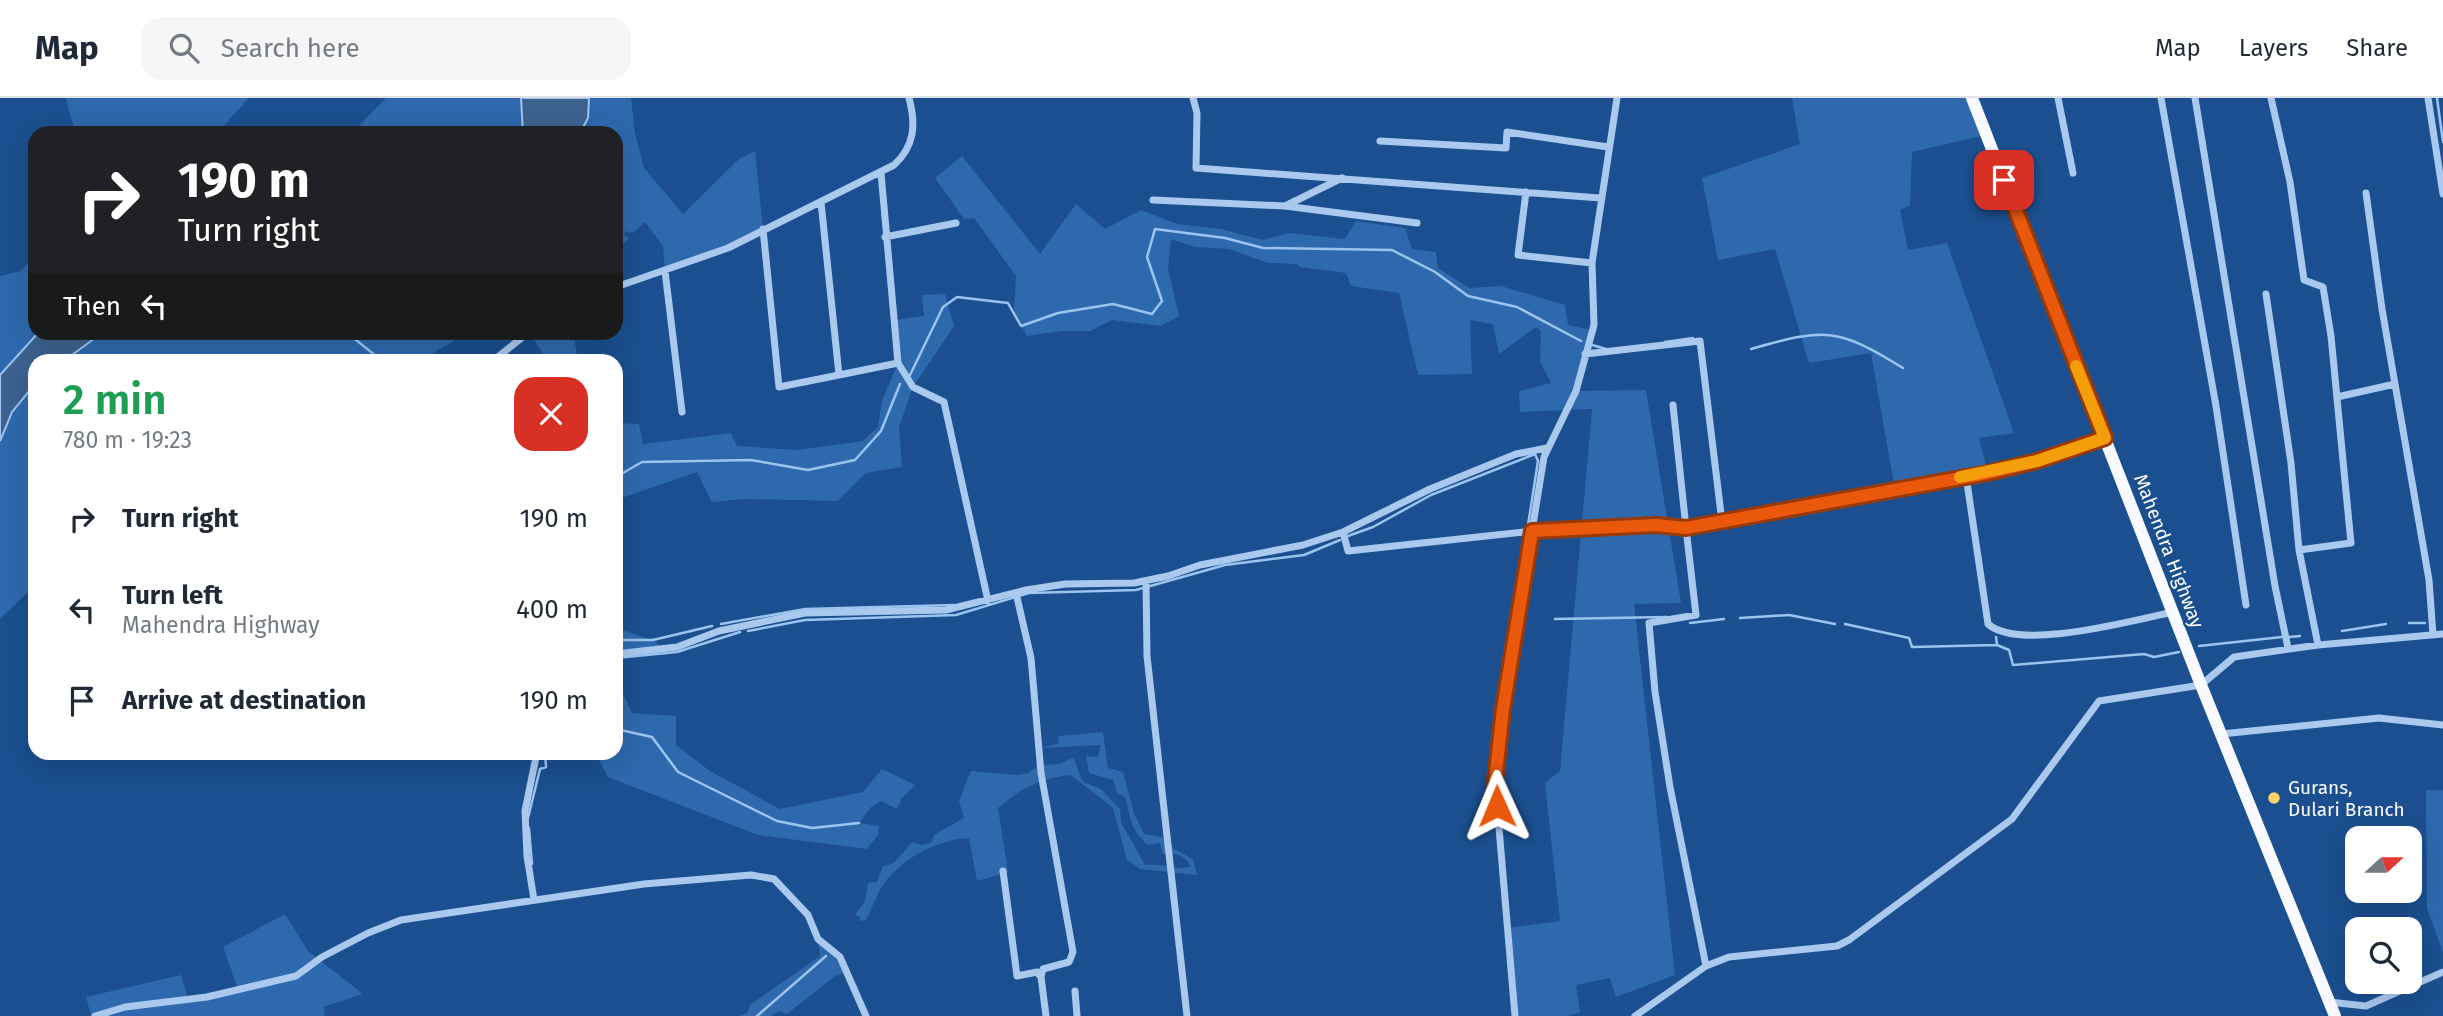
<!DOCTYPE html>
<meta charset="utf-8">
<style>
body{margin:0;font-family:"Fira Sans",sans-serif;background:#f6f6f7;color:#1f2937;height:100vh;display:flex;flex-direction:column;font-size:26px;white-space:nowrap}
*{box-sizing:border-box;margin:0}
p{font-size:23px;color:#747a83}
.icon{flex:none;width:38px;height:38px;fill:none;stroke:currentColor;stroke-width:2;stroke-linecap:round;stroke-linejoin:round}
.map{position:relative;flex:1;overflow:hidden}
.drawer{position:absolute;left:28px;top:256px;width:595px;height:406px;display:flex;flex-direction:column;background:#fff;border-radius:21px;box-shadow:0 7px 28px #0002}
.drawer>*{flex:none}
.top-card{position:absolute;left:28px;top:28px;width:595px;height:214px;border-radius:21px;box-shadow:0 7px 28px #0002;background:#202124;color:#fff;overflow:hidden}
.needle{width:46px;rotate:69deg}
.tools{position:absolute;left:2345px;top:728px;display:grid;gap:14px}
.tools a{display:grid;place-items:center;width:77px;height:77px;border-radius:14px;background:#fff;box-shadow:0 7px 28px #0002;font-size:35px}
.pin{position:absolute;display:grid;place-items:center;width:60px;height:60px;color:#fff;margin:-30px;border-radius:14px;box-shadow:0 4px 10px #0006}
.me{position:absolute;width:77px;margin:-38px;rotate:359deg;stroke-linejoin:round;filter:drop-shadow(0 0 5px #0008)}
.turn{display:flex;align-items:center;gap:24px;height:147px;padding:0 35px;font-size:32px}
.turn .icon{width:91px;height:91px;stroke-width:2.5}
.turn b{display:block;font-size:49px;line-height:60px}
.then{display:flex;align-items:center;height:66px;padding:0 35px;background:#0003;gap:14px;font-size:26px}
.round{display:grid;place-items:center;flex:none;width:74px;height:74px;border-radius:21px;background:#f6f6f7}
.headline{display:flex;align-items:center;justify-content:space-between;height:119px;padding:0 35px}
h1{font-size:42px;font-weight:600;line-height:52px;color:#1e9e55}
ul{padding:0;list-style:none}
li{display:flex;align-items:center;gap:21px;height:91px;padding:0 35px}
li div{flex:1}
li b{display:block;font-size:26px}
li em{font-style:normal}
header{display:flex;align-items:center;gap:42px;box-sizing:border-box;height:98px;padding:0 35px;background:#fff;border-bottom:2px solid #e0e1e3}
header strong{font-size:33px}
nav{display:flex;gap:38px;margin-inline-start:auto;font-size:24px}
.search{width:490px;height:63px;background:#f6f6f7;display:flex;align-items:center;gap:18px;box-sizing:border-box;padding:0 24px;border-radius:21px;color:#747a83;font-size:26px}
.map>svg:first-child{display:block}
.green{fill:#2e69ad}
.water{fill:#3c6290;stroke:#9cc4f0;stroke-width:2}
.lines{fill:none;stroke-linecap:round;stroke-linejoin:round}
.stream{stroke:#9cc4f0;stroke-width:2.5}
.minor{stroke:#a9c9ee;stroke-width:7}
.trunk{stroke:#f8faff;stroke-width:12}
.route-casing{stroke:#983908;stroke-width:18}
.route{stroke:#ea580c;stroke-width:12}
.slow{stroke:#f59e0b;stroke-width:12}
.poi-dot{fill:#ffd166;stroke:#1b4f8f;stroke-width:2.5}
.labels{text-anchor:middle;dominant-baseline:central;stroke-width:5;stroke-linejoin:round;paint-order:stroke}
.street-label{font-size:19px;fill:#fff;stroke:#1b4f8f}
.poi-label{font-size:19px;fill:#fff;stroke:#1b4f8f;text-anchor:start}
</style>
<header>
<strong>Map</strong>
<div class="search"><svg class="icon" aria-label="search" viewBox="0 0 24 24"><circle cx="10" cy="10" r="6"/><path d="M15 15l6 6"/></svg>Search here</div>
<nav><a>Map</a><a>Layers</a><a>Share</a></nav>
</header>
<div class="map">
<svg width="2443" height="918" viewBox="0 0 2443 918">
<rect width="100%" height="100%" fill="#1b4f8f"/>
<!-- green -->
<path class="green" d="M 66,0 L 249,0 L 217,35 L 59,35 L 74,31 Z
M 386,0 L 521,0 L 523,35 L 352,35 Z
M 589,0 L 631,0 L 635,35 L 644,70 L 683,116 L 739,61 L 755,53 L 763,131 L 740,145 L 665,173 L 663,148 L 645,124 L 633,135 L 625,133 L 624,138 L 629,140 L 624,145 L 616,144 L 616,35 L 580,35 L 588,20 Z
M 1792,0 L 1972,0 L 1986,37 L 1912,54 L 1910,107 L 1900,112 L 1908,152 L 1947,145 L 2014,335 L 1979,340 L 1988,375 L 1895,392 L 1871,255 L 1809,265 L 1775,151 L 1718,162 L 1702,80 L 1800,46 Z
M 962,58 L 1040,156 L 1076,106 L 1105,131 L 1141,112 L 1177,126 L 1221,131 L 1263,142 L 1289,135 L 1345,141 L 1356,123 L 1405,130 L 1412,151 L 1436,154 L 1438,170 L 1469,190 L 1501,188 L 1565,207 L 1568,227 L 1592,232 L 1576,293 L 1646,292 L 1681,505 L 1634,506 L 1675,877 L 1616,899 L 1610,880 L 1576,887 L 1580,914 L 1568,918 L 1515,918 L 1507,830 L 1560,823 L 1545,685 L 1560,673 L 1592,311 L 1520,314 L 1519,293 L 1551,285 L 1540,264 L 1541,233 L 1536,229 L 1499,256 L 1493,226 L 1470,222 L 1472,276 L 1418,277 L 1399,195 L 1351,188 L 1346,175 L 1300,169 L 1297,166 L 1268,165 L 1229,151 L 1195,149 L 1171,141 L 1168,171 L 1179,218 L 1161,228 L 1112,222 L 1090,233 L 1062,233 L 1027,238 L 1014,215 L 1016,178 L 974,120 L 964,121 L 935,80 Z
M 35,156 L 35,234 L 38,235 L 0,277 L 0,178 L 21,173 Z
M 945,196 L 954,228 L 913,289 L 899,329 L 902,369 L 866,375 L 838,403 L 745,401 L 712,404 L 697,374 L 616,402 L 616,325 L 639,326 L 643,346 L 731,335 L 737,348 L 797,352 L 863,343 L 878,329 L 882,303 L 898,265 L 894,222 L 924,218 L 922,197 Z
M 529,234 L 573,235 L 578,262 L 547,262 Z
M 102,235 L 467,235 L 430,257 L 432,262 L 65,262 Z
M 35,286 L 35,487 L 0,521 L 0,344 L 12,314 Z
M 616,530 L 653,542 L 664,551 L 616,556 Z
M 616,581 L 632,615 L 676,618 L 676,647 L 710,673 L 780,711 L 863,694 L 882,671 L 915,687 L 902,700 L 897,711 L 881,703 L 871,709 L 859,725 L 879,728 L 878,737 L 867,751 L 758,737 L 608,679 L 595,655 L 616,654 Z
M 1103,634 L 1108,670 L 1123,674 L 1134,715 L 1144,736 L 1168,740 L 1174,751 L 1193,761 L 1197,777 L 1140,771 L 1127,762 L 1113,710 L 1071,677 C 1040,680 1022,690 998,710 L 1008,774 L 977,783 L 969,740 C 939,742 911,756 890,778 C 879,789 873,809 866,822 L 860,823 L 860,819 L 855,817 L 865,803 L 868,785 L 877,784 L 883,768 L 894,765 L 912,744 L 921,747 L 931,745 L 934,737 L 964,720 L 959,703 L 971,673 L 1017,677 L 1028,675 L 1039,667 L 1060,666 L 1073,659 L 1083,684 L 1101,691 L 1120,711 L 1121,724 L 1145,767 C 1163,765 1176,772 1191,769 C 1185,757 1176,754 1163,756 L 1160,745 L 1148,747 C 1131,733 1130,720 1126,700 L 1117,695 L 1113,682 L 1089,675 L 1086,658 L 1098,659 L 1101,647 L 1038,650 L 1058,646 L 1059,638 Z
M 2426,692 L 2443,692 L 2443,854 L 2427,811 Z
M 285,816 L 308,853 L 363,896 L 324,909 L 325,918 L 91,918 L 86,899 L 181,877 L 188,901 L 238,891 L 223,849 Z
M 818,841 L 847,873 L 835,878 L 787,916 L 779,913 L 771,918 L 739,918 L 747,915 L 750,907 L 820,858 Z"/>
<!-- water -->
<path class="water" d="M 521,0 L 589,0 L 588,20 L 580,35 L 523,35 Z
M 38,235 L 102,235 L 65,262 L 35,262 L 35,286 L 12,314 L 0,343 L 0,277 Z"/>
<g class="lines">
<!-- stream -->
<path class="stream" d="M 2437,0 L 2443,44
M 346,234 L 381,262
M 1665,244 L 1693,240
M 1592,247 L 1606,251
M 1751,251 C 1825,230 1837,229 1903,270
M 910,277 L 943,209 L 957,199 L 1008,205 L 1021,228 L 1058,215 L 1113,206 L 1152,216 L 1162,203 L 1147,159 L 1155,131 L 1225,140 L 1263,150 L 1392,152 L 1435,174 L 1468,198 L 1517,209 L 1581,243
M 616,379 L 642,364 L 751,362 L 808,372 L 855,362 L 881,333 L 900,286
M 1348,438 L 1373,429 L 1431,397 L 1535,356 L 1538,363 L 1528,427
M 1519,494 L 1523,460
M 1740,520 L 1789,517 L 1835,526
M 1555,521 L 1667,519
M 1690,525 L 1724,521
M 2409,525 L 2425,525
M 721,526 L 805,511 L 954,507
M 1845,526 L 1909,540 L 1912,549 L 1997,547
M 748,533 L 805,522 L 956,517 L 1029,495 L 1136,492 L 1225,467 L 1304,457 L 1340,442
M 2342,533 L 2386,526
M 1996,539 L 1997,547 L 2009,552 L 2013,567 L 2144,556 L 2154,559 L 2179,554
M 2289,539 L 2300,538
M 616,542 L 653,542 L 712,528
M 2199,548 L 2282,539
M 616,560 L 677,554 L 740,534
M 616,631 L 652,639 L 678,674 L 777,723 L 812,730 L 859,725
M 528,720 L 540,671 L 546,669 L 545,654
M 529,730 L 532,766
M 757,918 L 826,858"/>
<!-- minor -->
<path class="minor" d="M 1193,0 L 1197,15 L 1196,70 L 1600,100
M 2058,0 L 2073,75
M 2161,0 L 2216,308 L 2246,507
M 2195,0 L 2275,488 L 2288,550
M 2271,0 L 2290,84 L 2304,182 L 2323,189 L 2331,238 L 2350,435 L 2351,445 L 2299,452 L 2318,547
M 2428,0 L 2443,96
M 1380,43 L 1506,50 L 1507,34 L 1608,49
M 881,75 L 898,265 L 913,289 L 944,304 L 988,503
M 1526,94 L 1518,157 L 1592,165
M 2366,95 L 2382,211 L 2429,482 L 2433,537
M 1153,102 L 1285,108 L 1342,80
M 821,104 L 839,277 L 898,265
M 1285,108 L 1417,125
M 763,131 L 779,289 L 839,277
M 885,139 L 956,125
M 665,173 L 682,314
M 616,189 L 728,150 L 894,67 C 915,48 916,26 909,0
M 2266,196 L 2291,365 L 2299,452
M 1585,256 L 1700,243 L 1722,424
M 494,262 L 529,234
M 2337,299 L 2395,286
M 1966,378 L 1988,526 C 2020,554 2132,522 2174,514
M 1343,434 L 1348,453 L 1532,433 L 1656,427 L 1686,430 L 1673,307
M 1146,483 L 1147,558 L 1187,918
M 1016,495 L 1031,560 L 1041,675 L 1073,854 L 1069,864 L 1043,871 L 1041,879
M 616,556 L 677,549 L 719,533 L 805,515 L 946,512 L 1026,492 L 1065,486 L 1134,485 L 1168,478 L 1200,467 L 1303,447 L 1343,434 L 1430,391 L 1516,356 L 1547,350
M 2221,636 L 2379,620 L 2443,627
M 1003,773 L 1017,878 L 1037,874 L 1041,879 L 1046,918
M 534,802 L 527,758 L 525,713 L 537,654
M 1706,868 L 1670,689 L 1655,594 L 1649,525 L 1696,517 L 1686,430 L 1988,375 L 2065,355 L 2104,340
M 1075,893 L 1077,918
M 2329,904 L 2366,908 L 2443,874
M 95,918 L 125,909 L 207,899 L 296,878 L 322,859 L 368,835 L 401,822 L 644,786 L 751,777 L 774,781 L 808,817 L 818,841 L 840,859 L 866,918
M 1515,918 L 1495,683 L 1503,611 L 1544,359 L 1576,293 L 1594,227 L 1592,165 L 1617,0
M 1635,918 L 1706,868 L 1729,859 L 1837,848 L 1849,842 L 2012,721 L 2099,603 L 2201,587 L 2234,559 L 2318,547 L 2443,536"/>
<!-- trunk -->
<path class="trunk" d="M 1972,0 L 2201,587 L 2335,918"/>
</g>
<g class="lines">
<defs>
<path id="route" d="M 1497,708 L 1495,683 L 1503,611 L 1532,433 L 1656,427 L 1686,430 L 1988,375 L 2037,363 L 2105,340 L 2004,82"/>
</defs>
<!-- route casing -->
<use href="#route" class="route-casing"/>
<!-- route -->
<use href="#route" class="route"/>
<!-- slow -->
<path class="slow" d="M 1960,379 L 2037,363 L 2105,340 L 2076,268"/>
</g>
<!-- markers -->
<circle class="poi-dot" cx="2274" cy="700" r="7"/>
<g class="labels">
<!-- street labels -->
<g class="street-label">
<text transform="translate(2169 453) rotate(69)">Mahendra Highway</text>
</g>
<!-- poi labels -->
<g class="poi-label">
<text x="2288" y="689">Gurans,<tspan x="2288" dy="22">Dulari Branch</tspan></text>
</g>
</g>
</svg>
<div class="tools">
<a><svg class="needle" viewBox="-14 -14 28 28"><path d="M0-13l5 13h-10z" fill="#e53935"/><path d="M0 13l5-13h-10z" fill="#747a83"/></svg></a>
<a><svg class="icon" aria-label="search" viewBox="0 0 24 24"><circle cx="10" cy="10" r="6"/><path d="M15 15l6 6"/></svg></a>
</div>
<div class="pin" style="left:2004px;top:82px;background:#d93025"><svg class="icon" aria-label="arrive" viewBox="0 0 24 24"><path d="M6 21V4h12l-3 4 3 4H6"/></svg></div>
<svg class="me" style="left:1497px;top:708px" viewBox="-20 -20 40 40"><path d="M0-17L14 15 0 8-14 15z" fill="#ea580c" stroke="#fff" stroke-width="4"/></svg>
<div class="top-card">
<div class="turn"><svg class="icon" aria-label="right" viewBox="0 0 24 24"><path d="M7 20v-9h11M14 6l5 5-5 5"/></svg><div><b>190 m</b>Turn right</div></div>
<div class="then">Then<svg class="icon" aria-label="left" viewBox="0 0 24 24"><path d="M17 20v-9H6M10 6l-5 5 5 5"/></svg></div>
</div>
<section class="drawer">
<div class="headline"><div><h1>2 min</h1><p>780 m · 19:23</p></div><a class="round" style="background:#d93025;color:#fff"><svg class="icon" aria-label="close" viewBox="0 0 24 24"><path d="M6 6l12 12M18 6L6 18"/></svg></a></div>
<ul>
<li><svg class="icon" aria-label="right" viewBox="0 0 24 24"><path d="M7 20v-9h11M14 6l5 5-5 5"/></svg><div><b>Turn right</b></div><em>190 m</em></li>
<li><svg class="icon" aria-label="left" viewBox="0 0 24 24"><path d="M17 20v-9H6M10 6l-5 5 5 5"/></svg><div><b>Turn left</b><p>Mahendra Highway</p></div><em>400 m</em></li>
<li><svg class="icon" aria-label="arrive" viewBox="0 0 24 24"><path d="M6 21V4h12l-3 4 3 4H6"/></svg><div><b>Arrive at destination</b></div><em>190 m</em></li>
</ul>
</section>
</div>
